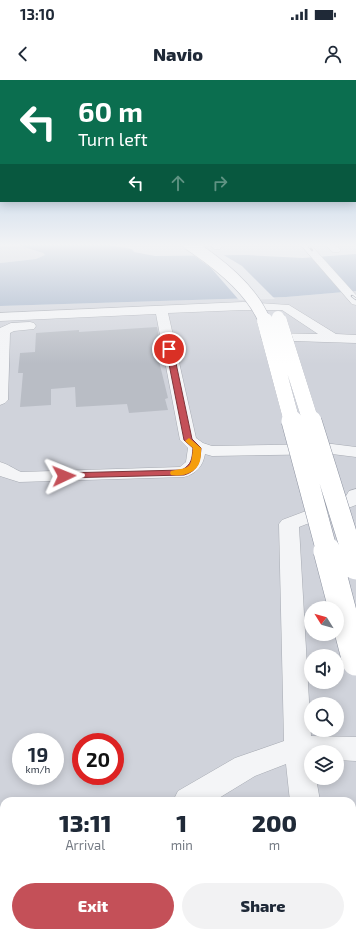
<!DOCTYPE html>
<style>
body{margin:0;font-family:"Exo 2",sans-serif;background:#f2f2f3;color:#1f2937;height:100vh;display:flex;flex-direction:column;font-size:15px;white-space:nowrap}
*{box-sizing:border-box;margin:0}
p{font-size:13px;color:#747a83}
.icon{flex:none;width:22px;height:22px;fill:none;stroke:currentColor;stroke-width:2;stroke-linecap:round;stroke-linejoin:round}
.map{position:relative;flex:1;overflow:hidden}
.sheet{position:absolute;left:0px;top:717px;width:356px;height:140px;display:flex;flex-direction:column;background:#fff;border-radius:12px 12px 0 0;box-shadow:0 2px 10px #0003}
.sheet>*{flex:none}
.top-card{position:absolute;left:0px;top:0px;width:356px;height:122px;box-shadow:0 2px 10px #0003;background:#0b6e4f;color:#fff;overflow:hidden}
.needle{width:26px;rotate:307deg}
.controls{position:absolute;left:304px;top:521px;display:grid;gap:8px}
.controls a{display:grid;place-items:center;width:40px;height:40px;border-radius:50%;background:#fff;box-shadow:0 2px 10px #0003;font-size:20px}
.speed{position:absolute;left:12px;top:653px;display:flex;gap:8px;font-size:20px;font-weight:700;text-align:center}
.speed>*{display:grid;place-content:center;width:52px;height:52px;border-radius:50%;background:#fff;box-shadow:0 2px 10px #0003;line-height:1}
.speed small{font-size:10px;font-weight:400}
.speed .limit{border:6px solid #d22;background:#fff;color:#111}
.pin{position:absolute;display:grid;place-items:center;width:34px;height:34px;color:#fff;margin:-17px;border:2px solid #fff;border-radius:50%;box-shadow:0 1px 4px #0007}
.me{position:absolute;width:44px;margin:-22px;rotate:88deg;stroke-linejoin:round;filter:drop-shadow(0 0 3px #0008)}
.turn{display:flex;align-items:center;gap:14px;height:84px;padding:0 12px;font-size:18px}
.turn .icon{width:52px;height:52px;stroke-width:2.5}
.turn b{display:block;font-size:28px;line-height:34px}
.lanes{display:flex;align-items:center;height:38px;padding:0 12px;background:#0003;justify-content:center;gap:20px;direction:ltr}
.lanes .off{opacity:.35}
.eta{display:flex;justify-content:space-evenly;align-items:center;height:68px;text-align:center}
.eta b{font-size:24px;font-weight:800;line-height:28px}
.cta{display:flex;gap:8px;margin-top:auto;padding:8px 12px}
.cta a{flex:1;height:46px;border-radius:24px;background:#c45058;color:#fff;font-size:16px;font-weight:800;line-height:46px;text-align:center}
.cta a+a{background:#f2f2f3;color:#1f2937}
.status{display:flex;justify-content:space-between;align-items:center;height:28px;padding:0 20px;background:#fff;direction:ltr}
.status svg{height:11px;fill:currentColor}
header{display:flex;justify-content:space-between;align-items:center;height:52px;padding:0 12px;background:#fff;font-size:18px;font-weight:800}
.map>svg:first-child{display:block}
.built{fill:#d0d3db;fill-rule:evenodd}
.water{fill:#9fafc6}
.pier{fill:#e1e4e9}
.building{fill:#b9bdc5}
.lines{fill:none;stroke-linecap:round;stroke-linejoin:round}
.minor-casing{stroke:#a7abb3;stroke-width:1}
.minor{fill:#f4f5f7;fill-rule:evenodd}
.rail-casing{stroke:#7c8291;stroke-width:2.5}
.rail{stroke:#f1f3f6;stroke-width:1.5;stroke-dasharray:5;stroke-linecap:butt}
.highway-bridge-far3-casing{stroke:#8a909e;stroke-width:13;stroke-linecap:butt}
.highway-bridge-far2-casing{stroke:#8a909e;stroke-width:16;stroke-linecap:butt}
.highway-bridge-far1-casing{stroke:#8a909e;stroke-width:22;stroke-linecap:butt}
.highway-bridge-casing{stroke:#8a909e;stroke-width:28;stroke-linecap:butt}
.highway-bridge-far3{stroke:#fff;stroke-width:12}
.highway-bridge-far2{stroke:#fff;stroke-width:16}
.highway-bridge-far1{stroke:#fff;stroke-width:21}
.highway-bridge{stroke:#fff;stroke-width:27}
.route{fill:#c45058;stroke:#7f3439}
.slow{fill:#f59e0b}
</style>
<div class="status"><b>13:10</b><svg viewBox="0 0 49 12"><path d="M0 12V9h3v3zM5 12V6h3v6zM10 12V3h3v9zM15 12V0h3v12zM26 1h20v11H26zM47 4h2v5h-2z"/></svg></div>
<header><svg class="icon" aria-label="back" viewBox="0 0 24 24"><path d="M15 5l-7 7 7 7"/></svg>Navio<svg class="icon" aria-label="person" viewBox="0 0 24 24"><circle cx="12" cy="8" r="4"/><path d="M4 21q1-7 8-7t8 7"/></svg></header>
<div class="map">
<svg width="356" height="857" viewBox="0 0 356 857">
<rect width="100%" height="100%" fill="#e1e4e9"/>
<!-- built -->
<path class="built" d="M 0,164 L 12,164 L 43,173 L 46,175 L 36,179 L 0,183 Z
M 356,211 L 356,857 L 0,857 L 0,226 L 286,217 ZM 311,528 L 337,528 L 337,554 L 311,554 ZM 311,576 L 337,576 L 337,602 L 311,602 ZM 311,624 L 337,624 L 337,650 L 311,650 ZM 21,662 L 55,662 L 55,696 L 21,696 ZM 81,662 L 115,662 L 115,696 L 81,696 ZM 311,672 L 337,672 L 337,698 L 311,698 ZM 4,721 L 352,721 L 352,853 L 4,853 Z"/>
<!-- water -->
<path class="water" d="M 14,164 L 103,164 L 132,169 L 134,172 L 155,176 L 246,175 L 303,178 L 356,174 L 356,211 L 286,217 L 0,226 L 0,183 L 36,179 L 45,175 L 43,173 Z"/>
<!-- pier -->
<path class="pier" d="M 192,174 L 222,174 L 242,186 L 275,219 L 239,220 L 211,188 Z"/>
<!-- building -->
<path class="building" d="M 157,247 L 162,273 L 157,273 L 168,318 L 165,319 L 168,330 L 129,333 L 127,324 L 76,327 L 75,307 L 51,309 L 51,325 L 20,327 L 23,293 L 18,293 L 20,273 L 35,272 L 36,253 L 79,250 L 79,252 Z"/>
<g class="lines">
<defs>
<path id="minor" d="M 210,164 L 220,164 L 222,167 L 220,169 L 214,169 Z
M 300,164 L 310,164 L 356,215 L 356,225 L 352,224 Z
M 324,164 L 334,164 L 341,170 L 339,172 L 333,172 Z
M 243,222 L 289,225 L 336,254 L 356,255 L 356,263 L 262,260 L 261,257 L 262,254 L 267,253 L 318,254 L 282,230 L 243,230 L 168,233 L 196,358 L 203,363 L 212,366 L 332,364 L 356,367 L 356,377 L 332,374 L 212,376 L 205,374 C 203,386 196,394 184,397 L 19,402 L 0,396 L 0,382 C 8,384 14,389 21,392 L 180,387 L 186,382 L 188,368 L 180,360 L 156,234 L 0,241 L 0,233 Z
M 30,242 L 34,243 L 36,246 L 34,249 L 14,251 L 10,253 L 8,320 L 5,323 L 0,325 L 0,248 L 11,243 Z
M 356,409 L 356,425 L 299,447 L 311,656 L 356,657 L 356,681 L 337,680 L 337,672 L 311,672 L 311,698 L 316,698 L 320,721 L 290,721 L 286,684 L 255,696 L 214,721 L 173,721 L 178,711 L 235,678 L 284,661 L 279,444 L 282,440 L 346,416 L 349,411 Z
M 4,816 L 4,850 L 0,852 L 0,818 Z
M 307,853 L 341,853 L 342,857 L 308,857 Z"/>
</defs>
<!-- minor casing -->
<use href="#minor" class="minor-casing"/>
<!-- minor -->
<use href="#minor" class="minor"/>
<defs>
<path id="rail" d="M 307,164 L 312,170
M 352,216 L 356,219"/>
</defs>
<!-- rail casing -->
<use href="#rail" class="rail-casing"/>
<!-- rail -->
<use href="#rail" class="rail"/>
<defs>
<path id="highway-bridge-far3" d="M 189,164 C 218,183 252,209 265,242
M 278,237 L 280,242"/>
<path id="highway-bridge-far2" d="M 265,241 L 292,342
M 279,241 L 311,342"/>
<path id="highway-bridge-far1" d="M 292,341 L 327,472
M 311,341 L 352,472"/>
<path id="highway-bridge" d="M 327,471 L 356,582
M 351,471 L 356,486"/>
</defs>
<!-- highway-bridge-far3 casing -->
<use href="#highway-bridge-far3" class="highway-bridge-far3-casing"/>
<!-- highway-bridge-far2 casing -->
<use href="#highway-bridge-far2" class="highway-bridge-far2-casing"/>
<!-- highway-bridge-far1 casing -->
<use href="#highway-bridge-far1" class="highway-bridge-far1-casing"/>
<!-- highway-bridge casing -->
<use href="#highway-bridge" class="highway-bridge-casing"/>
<!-- highway-bridge-far3 -->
<use href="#highway-bridge-far3" class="highway-bridge-far3"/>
<!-- highway-bridge-far2 -->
<use href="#highway-bridge-far2" class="highway-bridge-far2"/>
<!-- highway-bridge-far1 -->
<use href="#highway-bridge-far1" class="highway-bridge-far1"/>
<!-- highway-bridge -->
<use href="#highway-bridge" class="highway-bridge"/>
</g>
<!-- sky -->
<linearGradient id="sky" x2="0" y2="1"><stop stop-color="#8bb2da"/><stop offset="0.58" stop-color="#f2f3f5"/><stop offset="1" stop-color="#f2f3f5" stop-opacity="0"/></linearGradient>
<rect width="356" height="284" fill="url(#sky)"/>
<!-- route -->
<path class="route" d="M 169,267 L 173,269 L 192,359 L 201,368 C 200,381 198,391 184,395 L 61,398 L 60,396 L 61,394 L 64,393 L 182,390 C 192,384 192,379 193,368 L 184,360 L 166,269 Z"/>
<!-- slow -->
<path class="slow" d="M 189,358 L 201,368 C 201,372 201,377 200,381 C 197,393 182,397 171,395 L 170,393 L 171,391 C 190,387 191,390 193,368 L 185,361 Z"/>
</svg>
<div class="controls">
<a><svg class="needle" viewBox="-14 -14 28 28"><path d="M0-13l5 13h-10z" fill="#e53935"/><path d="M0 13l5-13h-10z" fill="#747a83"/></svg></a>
<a><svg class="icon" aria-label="sound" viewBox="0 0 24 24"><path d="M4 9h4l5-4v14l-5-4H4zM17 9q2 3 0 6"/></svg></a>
<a><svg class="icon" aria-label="search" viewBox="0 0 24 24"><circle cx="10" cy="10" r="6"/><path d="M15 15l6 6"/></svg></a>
<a><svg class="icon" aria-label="layers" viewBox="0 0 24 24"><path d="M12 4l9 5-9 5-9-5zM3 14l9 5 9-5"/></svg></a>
</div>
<div class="speed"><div>19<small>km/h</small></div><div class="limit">20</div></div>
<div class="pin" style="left:169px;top:269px;background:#d93025"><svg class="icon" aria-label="arrive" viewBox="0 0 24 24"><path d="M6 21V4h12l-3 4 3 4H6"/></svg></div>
<svg class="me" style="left:64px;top:396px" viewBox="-20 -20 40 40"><path d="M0-17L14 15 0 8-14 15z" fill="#c45058" stroke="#fff" stroke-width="4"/></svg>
<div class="top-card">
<div class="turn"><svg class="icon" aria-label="left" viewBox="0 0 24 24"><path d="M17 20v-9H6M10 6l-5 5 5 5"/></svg><div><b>60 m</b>Turn left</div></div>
<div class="lanes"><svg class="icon" aria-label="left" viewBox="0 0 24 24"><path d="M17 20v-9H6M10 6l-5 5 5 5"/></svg><svg class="icon off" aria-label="ahead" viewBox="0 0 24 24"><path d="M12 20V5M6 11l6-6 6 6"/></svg><svg class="icon off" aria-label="right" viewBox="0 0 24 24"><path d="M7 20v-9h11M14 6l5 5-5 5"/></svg></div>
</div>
<section class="sheet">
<div class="eta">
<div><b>13:11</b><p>Arrival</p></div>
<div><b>1</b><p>min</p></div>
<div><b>200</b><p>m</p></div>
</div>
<div class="cta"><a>Exit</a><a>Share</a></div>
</section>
</div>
